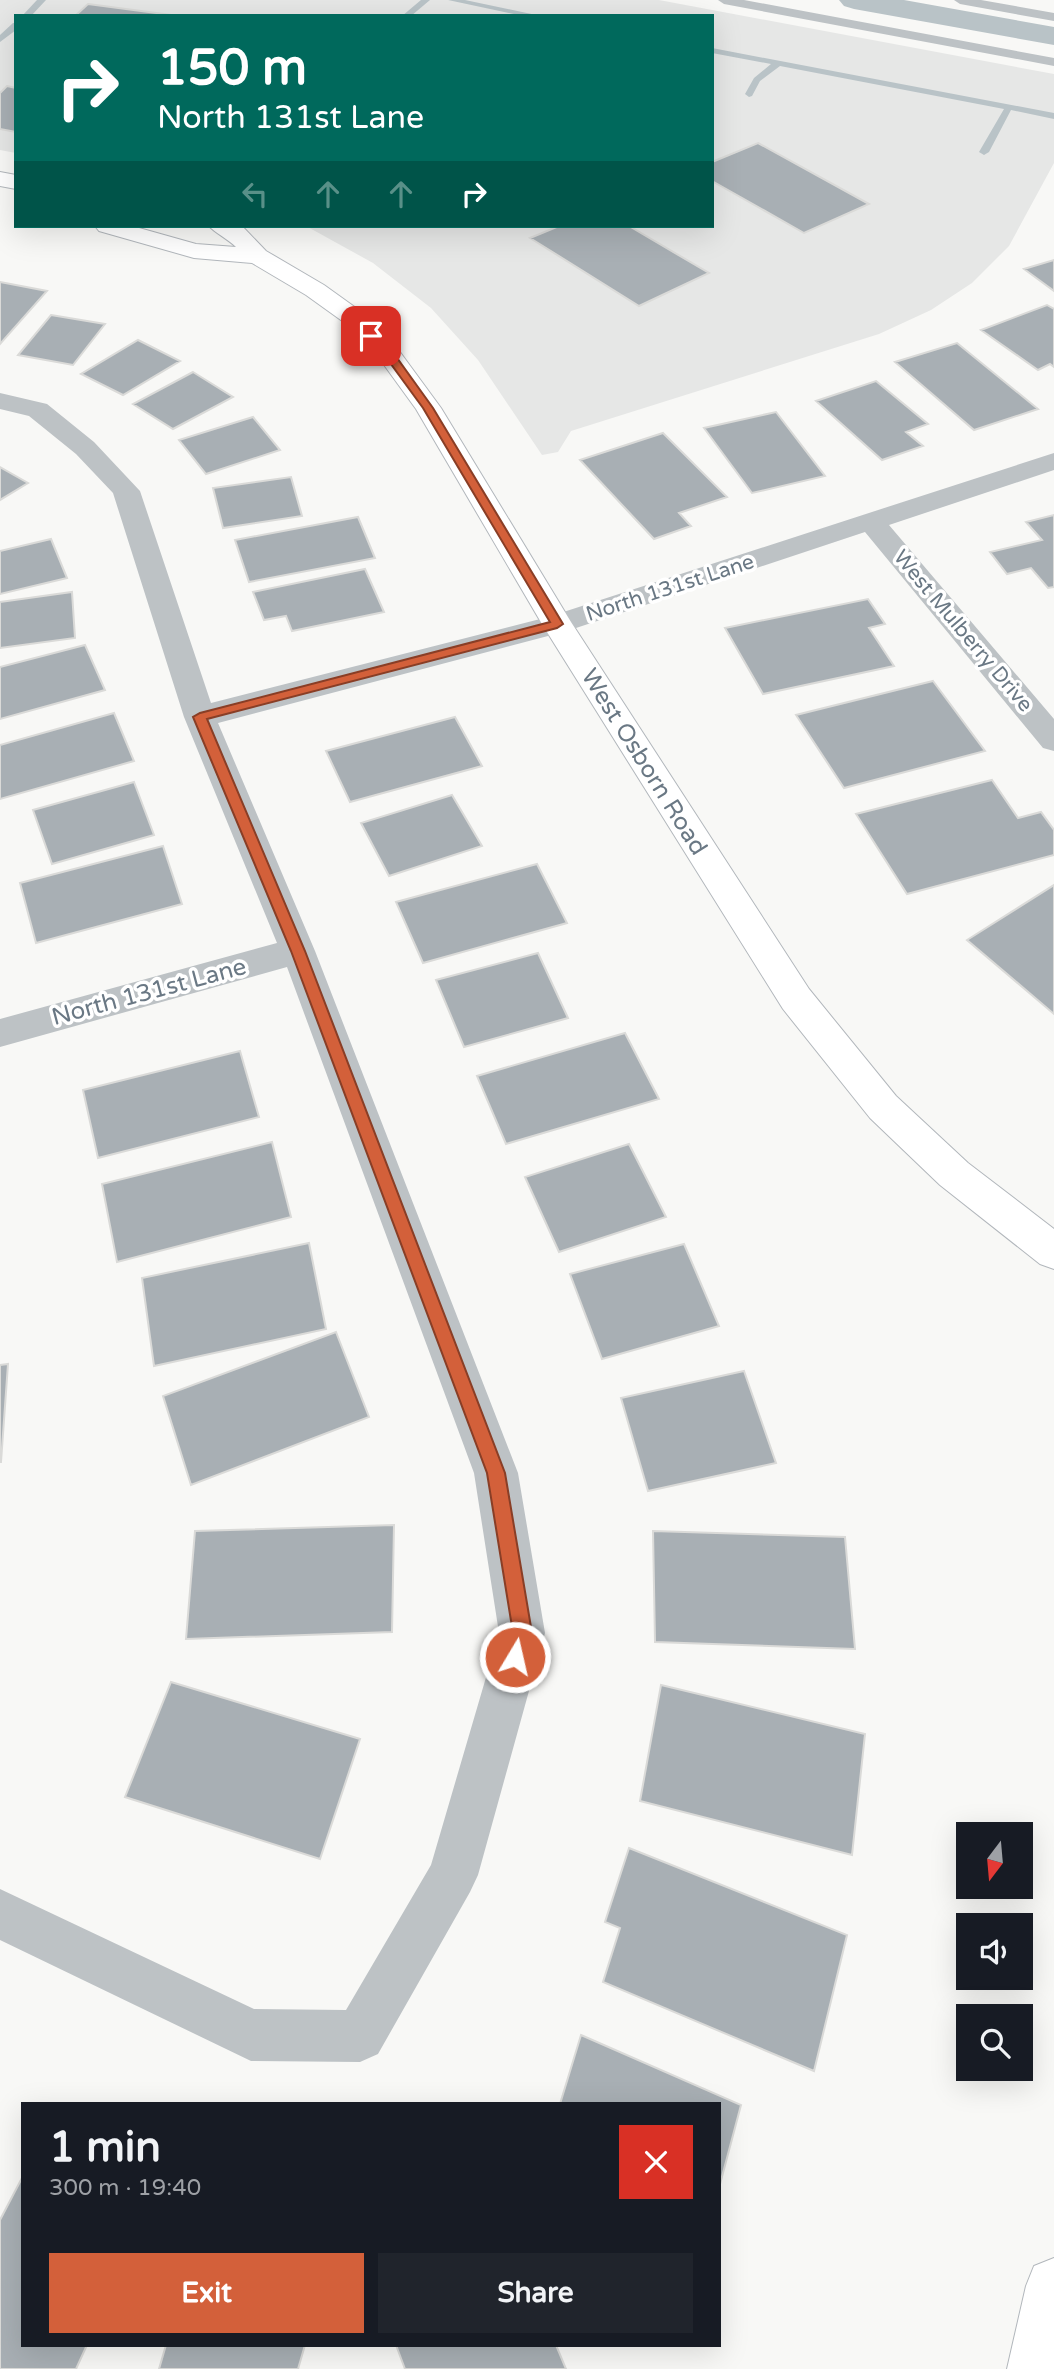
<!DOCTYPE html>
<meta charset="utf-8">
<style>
body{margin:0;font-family:"Varela Round",sans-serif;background:#20242c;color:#f1f3f6;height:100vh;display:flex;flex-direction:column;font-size:26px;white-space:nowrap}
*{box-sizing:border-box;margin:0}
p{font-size:23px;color:#9ea1a6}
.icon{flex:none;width:38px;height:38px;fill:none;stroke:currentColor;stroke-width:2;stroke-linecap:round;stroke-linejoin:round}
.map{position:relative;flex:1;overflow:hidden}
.side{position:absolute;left:21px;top:2102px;width:700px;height:245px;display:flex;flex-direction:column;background:#171b24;border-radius:0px;box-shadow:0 7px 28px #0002}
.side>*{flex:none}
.guide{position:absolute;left:14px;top:14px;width:700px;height:214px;border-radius:0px;box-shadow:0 7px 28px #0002;background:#00695c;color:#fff;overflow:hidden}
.needle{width:46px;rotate:196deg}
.tools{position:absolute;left:956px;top:1822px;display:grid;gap:14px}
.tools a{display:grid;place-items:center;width:77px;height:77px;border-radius:0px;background:#171b24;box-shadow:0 7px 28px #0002;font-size:35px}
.pin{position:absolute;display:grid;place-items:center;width:60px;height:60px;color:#fff;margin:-30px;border-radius:14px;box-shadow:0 4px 10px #0006}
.me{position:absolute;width:77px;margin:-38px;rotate:9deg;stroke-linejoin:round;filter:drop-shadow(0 0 5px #0008)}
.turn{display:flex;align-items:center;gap:24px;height:147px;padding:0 28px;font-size:32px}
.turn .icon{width:91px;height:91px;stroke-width:2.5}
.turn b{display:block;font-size:49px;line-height:60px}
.lanes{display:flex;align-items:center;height:66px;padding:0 28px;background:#0003;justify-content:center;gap:35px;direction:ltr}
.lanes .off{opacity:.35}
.round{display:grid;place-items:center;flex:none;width:74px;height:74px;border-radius:0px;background:#20242c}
.headline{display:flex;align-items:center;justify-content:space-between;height:119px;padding:0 28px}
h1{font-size:42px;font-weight:700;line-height:52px}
.button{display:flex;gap:14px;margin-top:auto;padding:14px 28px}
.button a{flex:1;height:80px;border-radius:0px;background:#d3603a;color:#fff;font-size:28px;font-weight:700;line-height:80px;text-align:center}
.button a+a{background:#20242c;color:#f1f3f6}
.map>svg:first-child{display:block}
.built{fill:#e6e7e6}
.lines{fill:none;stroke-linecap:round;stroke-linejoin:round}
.stream{fill:#b9c3c7;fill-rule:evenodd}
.canal{fill:#b9c3c7;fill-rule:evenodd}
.building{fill:#a8afb4;stroke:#dadad8;stroke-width:2}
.secondary-casing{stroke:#b2b7bc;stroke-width:2}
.lane{fill:#bdc2c5;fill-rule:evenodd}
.street{fill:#bdc2c5;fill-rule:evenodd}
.secondary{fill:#fff;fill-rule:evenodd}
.route{fill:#d3603a;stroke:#893e26;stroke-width:2}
.labels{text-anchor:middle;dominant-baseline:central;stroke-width:7;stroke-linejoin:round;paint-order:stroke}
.far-street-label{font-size:21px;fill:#6a7884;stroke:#fff}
.street-label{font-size:24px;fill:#6a7884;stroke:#fff}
</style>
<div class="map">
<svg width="1054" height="2369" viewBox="0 0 1054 2369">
<rect width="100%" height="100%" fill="#f8f8f6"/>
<!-- built -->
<path class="built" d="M 0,0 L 659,0 L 1054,74 L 1054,163 L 1009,246 L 972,283 L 931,310 L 879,334 L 571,431 L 558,452 L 542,455 L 478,360 L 431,308 L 373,263 L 306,226 L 712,226 L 712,16 L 16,16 L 16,153 L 0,150 Z"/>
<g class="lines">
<!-- stream -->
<path class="stream" d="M 37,0 L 46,0 L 31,16 L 22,16 Z
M 421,0 L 430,0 L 411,16 L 402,16 Z
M 448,0 L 465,0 L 541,16 L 523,16 Z
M 13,23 L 16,23 L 16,30 L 0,42 L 0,35 Z
M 712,48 L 1054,113 L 1054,119 L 1011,110 L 989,152 L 984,155 L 979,152 L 1004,109 L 780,66 L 760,81 L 752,96 L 749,97 L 745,94 L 754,78 L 771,64 L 712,53 Z"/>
<!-- canal -->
<path class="canal" d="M 839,0 L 904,0 L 1054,27 L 1054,45 L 854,9 L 844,6 Z"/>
</g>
<!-- building -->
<path class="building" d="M 88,4 L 179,16 L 75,16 Z
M 7,86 L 16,88 L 16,132 L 0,129 L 0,93 Z
M 758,143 L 869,204 L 804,233 L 712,181 L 712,162 Z
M 559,226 L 629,226 L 709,273 L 639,306 L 530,238 Z
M 1054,260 L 1054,291 L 1024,269 Z
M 0,282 L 47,291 L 0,344 Z
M 1047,305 L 1054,309 L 1054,367 L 1050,364 L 1038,370 L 981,330 Z
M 51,315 L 105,324 L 73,365 L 18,355 Z
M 138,340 L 180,361 L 123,395 L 81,374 Z
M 957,343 L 1038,409 L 974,430 L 895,362 Z
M 193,372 L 233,397 L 173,429 L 133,404 Z
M 876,381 L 928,424 L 906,432 L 923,446 L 882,460 L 816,401 Z
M 776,412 L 825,476 L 752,493 L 704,428 Z
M 253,417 L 280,450 L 206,474 L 179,440 Z
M 663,433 L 727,497 L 679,513 L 691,526 L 654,539 L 580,460 Z
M 0,467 L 28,483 L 0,500 Z
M 291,477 L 302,516 L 223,528 L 213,488 Z
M 1054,515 L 1054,587 L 1048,588 L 1031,568 L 1007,574 L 990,552 L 1042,540 L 1026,522 Z
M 358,517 L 375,558 L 249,582 L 235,540 Z
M 51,539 L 67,578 L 0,594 L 0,551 Z
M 365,569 L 384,612 L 292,631 L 286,616 L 264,620 L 253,592 Z
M 72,592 L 75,638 L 0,648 L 0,602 Z
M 868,599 L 885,624 L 869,628 L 894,666 L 763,694 L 725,628 Z
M 85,645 L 105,690 L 0,719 L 0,667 Z
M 933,681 L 985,751 L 844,788 L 796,715 Z
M 114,713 L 134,761 L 0,799 L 0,745 Z
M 455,717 L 482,766 L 350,802 L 326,751 Z
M 992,780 L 1018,818 L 1041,812 L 1054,830 L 1054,855 L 907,894 L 856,814 Z
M 134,782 L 154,835 L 52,864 L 33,810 Z
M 452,795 L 482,846 L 389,876 L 361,823 Z
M 163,846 L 182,904 L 36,943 L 20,883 Z
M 537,864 L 567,923 L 423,963 L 396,902 Z
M 1054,885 L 1054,1014 L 967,940 Z
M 538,953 L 568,1018 L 464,1047 L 436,980 Z
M 625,1033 L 659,1099 L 506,1144 L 477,1076 Z
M 240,1051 L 259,1117 L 98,1158 L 83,1090 Z
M 272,1142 L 291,1217 L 117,1262 L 102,1184 Z
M 629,1144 L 666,1217 L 559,1252 L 525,1177 Z
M 309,1243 L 326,1329 L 154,1366 L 142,1278 Z
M 684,1244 L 719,1326 L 602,1359 L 570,1274 Z
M 336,1332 L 369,1417 L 191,1485 L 163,1396 Z
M 8,1364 L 1,1462 L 0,1462 L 0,1365 Z
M 744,1371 L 776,1463 L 648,1491 L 621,1398 Z
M 394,1525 L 392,1632 L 186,1639 L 195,1531 Z
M 653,1531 L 845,1537 L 855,1649 L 655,1642 Z
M 171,1682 L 360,1739 L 320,1859 L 125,1797 Z
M 661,1685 L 865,1734 L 852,1855 L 640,1801 Z
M 629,1848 L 847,1935 L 814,2071 L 603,1982 L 620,1928 L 605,1922 Z
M 581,2035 L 741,2105 L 719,2188 L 719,2104 L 560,2104 Z
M 23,2176 L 23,2345 L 87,2345 L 76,2369 L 0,2369 L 0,2220 Z
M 166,2345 L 305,2345 L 298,2369 L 159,2369 Z
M 396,2345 L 556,2345 L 566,2369 L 405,2369 Z"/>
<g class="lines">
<defs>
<path id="secondary" d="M 0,172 L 16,175 L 16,189 L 0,186 Z
M 95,226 L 132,226 L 196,244 L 236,247 C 228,239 214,232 209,226 L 242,226 L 266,251 L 324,285 L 363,313 L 397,348 L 441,408 L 571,622 L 809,989 L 896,1096 L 968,1163 L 1054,1229 L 1054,1269 L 1040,1264 L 940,1185 L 870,1118 L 783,1009 L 542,624 L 416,409 L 379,358 L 345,323 L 306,295 L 252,263 L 194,258 L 99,231 Z
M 1054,2258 L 1054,2369 L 1007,2369 L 1026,2286 L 1034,2266 Z"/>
</defs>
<!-- secondary casing -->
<use href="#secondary" class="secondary-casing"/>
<!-- lane -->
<path class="lane" d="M 718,0 L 744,0 L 1054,58 L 1054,66 L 724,4 Z
M 954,0 L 981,0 L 1054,13 L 1054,21 L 960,4 Z"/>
<!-- street -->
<path class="street" d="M 0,393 L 47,404 L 94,442 L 140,491 L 211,703 L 548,617 L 1054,453 L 1054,470 L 889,525 L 1054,719 L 1054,751 L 1043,748 L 865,532 L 567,631 L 218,723 L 315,951 L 518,1473 L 545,1633 L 478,1875 L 470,1892 L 378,2054 L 360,2062 L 251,2061 L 0,1940 L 0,1889 L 254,2009 L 346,2010 L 431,1865 L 499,1633 L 474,1473 L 287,967 L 0,1047 L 0,1019 L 277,943 L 184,717 L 113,493 L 76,454 L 29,416 L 0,409 Z"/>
<!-- secondary -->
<use href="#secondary" class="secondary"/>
</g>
<!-- route -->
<path class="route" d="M 367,334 L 375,334 L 392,351 L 433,408 L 563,624 L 557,628 L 207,719 L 305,951 L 505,1473 L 532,1633 L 522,1664 L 515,1666 L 509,1664 L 506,1657 L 513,1633 L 487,1473 L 291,951 L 193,717 L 200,713 L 550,622 L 423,408 L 385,356 L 367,338 Z"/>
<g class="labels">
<!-- far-street labels -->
<g class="far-street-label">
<text transform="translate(670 588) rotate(-18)">North 131st Lane</text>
<text transform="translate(963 631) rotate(50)">West Mulberry Drive</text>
</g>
<!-- street labels -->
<g class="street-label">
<text transform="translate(644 762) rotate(58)">West Osborn Road</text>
<text transform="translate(149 992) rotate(-15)">North 131st Lane</text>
</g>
</g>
</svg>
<div class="tools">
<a><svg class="needle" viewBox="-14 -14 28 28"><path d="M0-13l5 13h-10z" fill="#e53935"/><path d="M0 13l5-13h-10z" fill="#9ea1a6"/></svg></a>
<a><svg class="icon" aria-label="sound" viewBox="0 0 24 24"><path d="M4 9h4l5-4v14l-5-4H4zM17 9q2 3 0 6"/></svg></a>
<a><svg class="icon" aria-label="search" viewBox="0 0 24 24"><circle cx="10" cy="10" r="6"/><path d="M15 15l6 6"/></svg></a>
</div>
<div class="pin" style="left:371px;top:336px;background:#d93025"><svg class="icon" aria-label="arrive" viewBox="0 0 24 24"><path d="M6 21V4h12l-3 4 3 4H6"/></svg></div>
<svg class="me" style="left:515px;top:1657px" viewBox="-20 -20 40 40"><circle r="17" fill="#d3603a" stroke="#fff" stroke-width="3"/><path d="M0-11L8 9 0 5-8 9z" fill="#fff"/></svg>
<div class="guide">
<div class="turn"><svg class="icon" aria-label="right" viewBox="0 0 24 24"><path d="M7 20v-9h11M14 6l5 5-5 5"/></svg><div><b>150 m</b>North 131st Lane</div></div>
<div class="lanes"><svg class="icon off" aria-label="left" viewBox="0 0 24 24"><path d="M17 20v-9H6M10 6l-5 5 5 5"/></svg><svg class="icon off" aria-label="ahead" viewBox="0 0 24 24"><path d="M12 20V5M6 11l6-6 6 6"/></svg><svg class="icon off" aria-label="ahead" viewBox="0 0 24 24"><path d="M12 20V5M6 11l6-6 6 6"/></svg><svg class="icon" aria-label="right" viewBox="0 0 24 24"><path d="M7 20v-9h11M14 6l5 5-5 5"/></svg></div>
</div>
<section class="side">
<div class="headline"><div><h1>1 min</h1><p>300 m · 19:40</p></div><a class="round" style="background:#d93025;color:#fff"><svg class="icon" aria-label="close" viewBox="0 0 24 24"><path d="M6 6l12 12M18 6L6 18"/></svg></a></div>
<div class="button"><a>Exit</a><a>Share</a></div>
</section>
</div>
